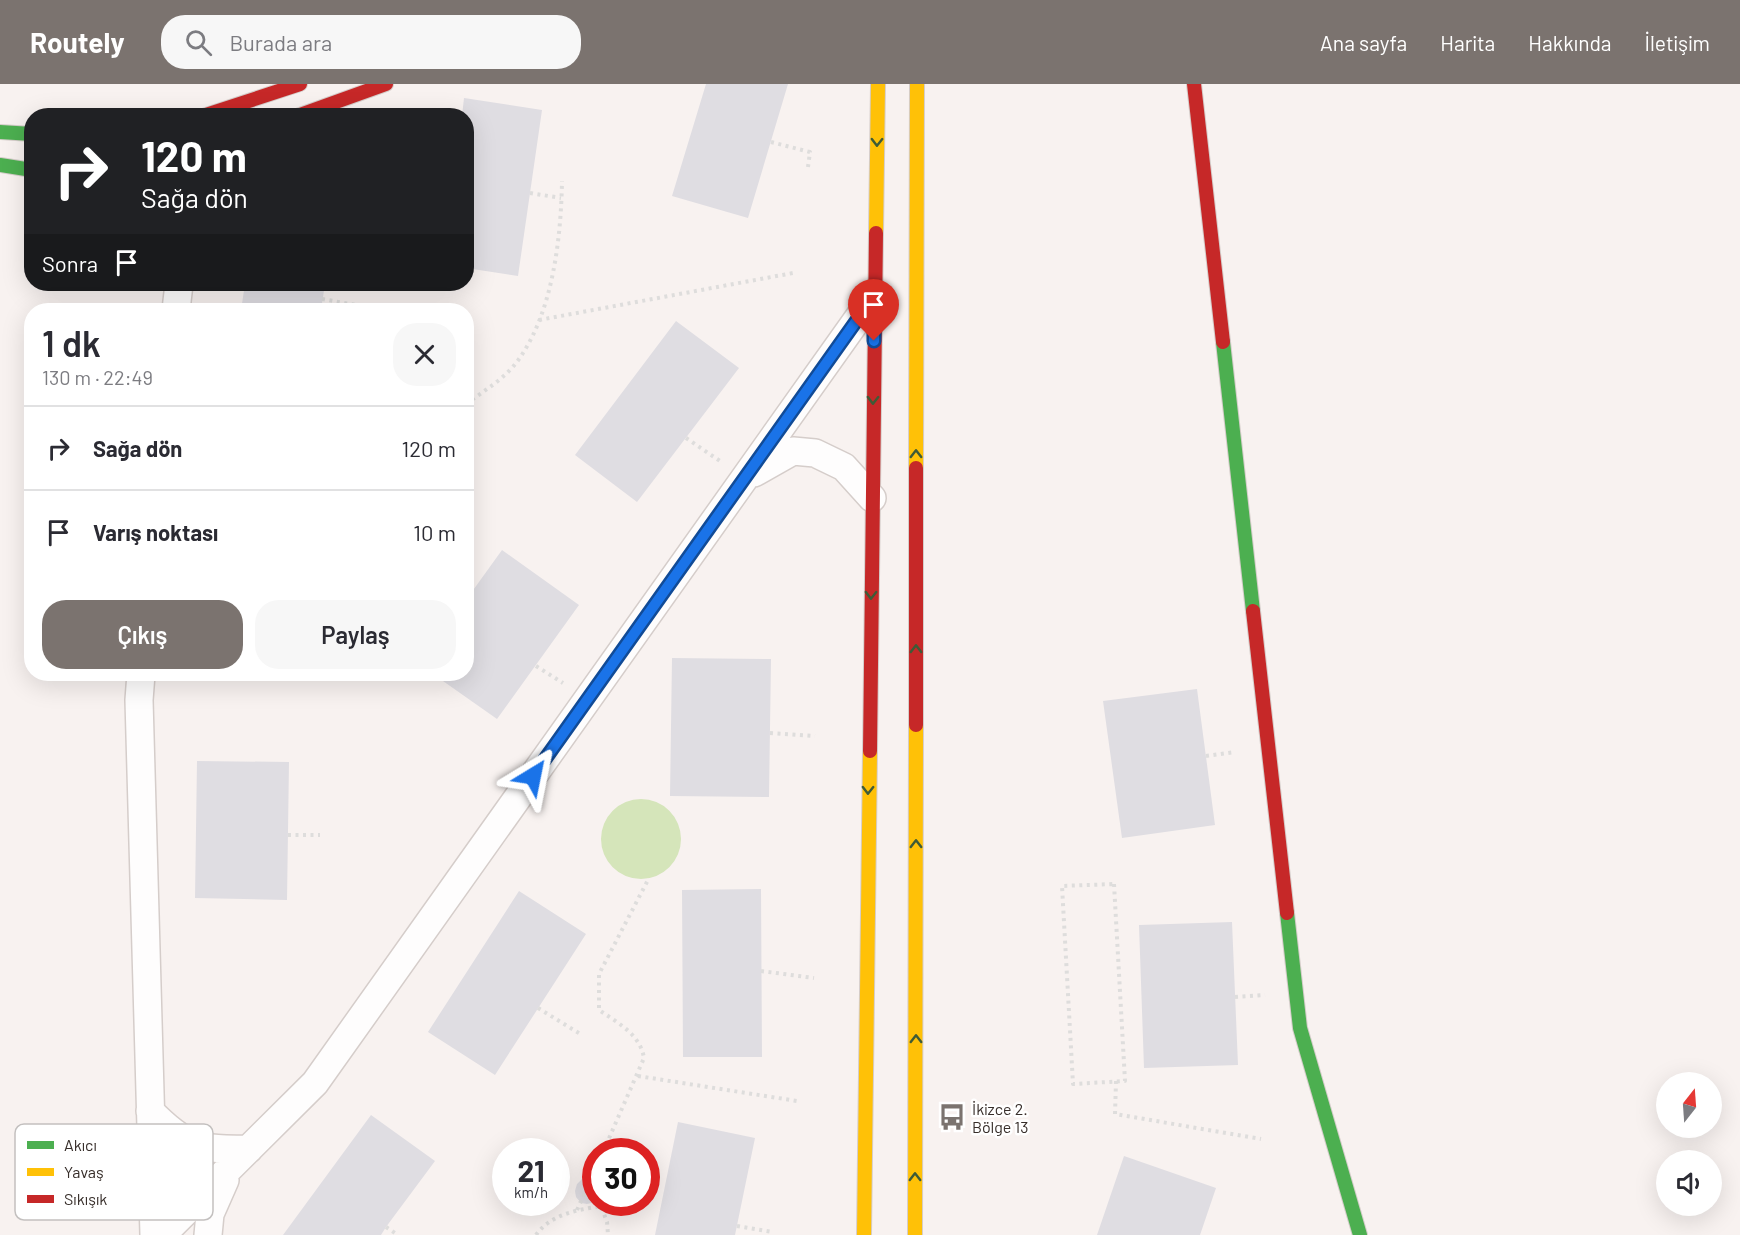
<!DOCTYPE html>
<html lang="tr">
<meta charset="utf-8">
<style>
body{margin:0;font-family:Barlow,sans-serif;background:#f7f7f7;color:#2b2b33;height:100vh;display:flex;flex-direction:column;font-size:22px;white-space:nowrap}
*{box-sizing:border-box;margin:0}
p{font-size:20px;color:#7c7c81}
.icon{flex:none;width:33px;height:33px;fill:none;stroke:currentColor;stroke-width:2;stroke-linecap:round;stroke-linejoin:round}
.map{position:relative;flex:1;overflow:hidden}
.side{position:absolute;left:24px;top:219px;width:450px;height:378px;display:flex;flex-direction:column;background:#fff;border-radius:24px;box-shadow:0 6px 24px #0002}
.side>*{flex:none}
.hud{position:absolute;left:24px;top:24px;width:450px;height:183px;border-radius:24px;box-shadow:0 6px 24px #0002;background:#202124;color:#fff;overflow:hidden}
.needle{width:39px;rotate:17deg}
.controls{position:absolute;left:1656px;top:988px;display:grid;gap:12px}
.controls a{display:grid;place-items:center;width:66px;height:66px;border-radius:50%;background:#fff;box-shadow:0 6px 24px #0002;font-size:30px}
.speed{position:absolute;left:492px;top:1054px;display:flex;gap:12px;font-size:30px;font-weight:700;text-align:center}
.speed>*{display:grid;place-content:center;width:78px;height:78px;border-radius:50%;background:#fff;box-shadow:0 6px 24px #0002;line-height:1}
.speed small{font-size:15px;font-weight:400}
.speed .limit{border:9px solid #d22;background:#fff;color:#111}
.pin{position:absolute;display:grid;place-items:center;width:51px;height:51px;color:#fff;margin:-62px -26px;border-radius:50% 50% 50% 0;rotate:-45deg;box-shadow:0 0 6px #0007}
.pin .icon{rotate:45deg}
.me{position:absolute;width:66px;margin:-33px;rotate:35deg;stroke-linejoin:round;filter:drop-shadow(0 0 4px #0008)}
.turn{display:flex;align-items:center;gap:21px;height:126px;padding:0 18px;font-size:27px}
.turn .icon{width:78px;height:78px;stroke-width:2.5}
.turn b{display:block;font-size:42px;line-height:51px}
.then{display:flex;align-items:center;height:57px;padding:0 18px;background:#0003;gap:12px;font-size:22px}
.round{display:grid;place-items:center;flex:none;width:63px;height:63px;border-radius:24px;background:#f7f7f7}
.head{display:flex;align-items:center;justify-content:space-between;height:102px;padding:0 18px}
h1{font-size:36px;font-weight:600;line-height:45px}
.action{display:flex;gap:12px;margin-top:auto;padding:12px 18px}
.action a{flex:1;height:69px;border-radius:24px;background:#7b736f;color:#fff;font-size:24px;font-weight:600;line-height:69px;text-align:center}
.action a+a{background:#f7f7f7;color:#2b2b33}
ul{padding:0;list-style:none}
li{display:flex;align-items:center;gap:18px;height:84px;padding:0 18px;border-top:2px solid #e1e1e2}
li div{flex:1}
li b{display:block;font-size:22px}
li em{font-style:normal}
header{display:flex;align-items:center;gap:36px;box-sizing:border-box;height:84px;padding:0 30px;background:#7b736f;color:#fff}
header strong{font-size:28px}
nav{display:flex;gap:33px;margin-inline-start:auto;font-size:21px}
.search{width:420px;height:54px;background:#f7f7f7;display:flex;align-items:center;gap:15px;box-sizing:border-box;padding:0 21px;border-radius:24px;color:#7c7c81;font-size:22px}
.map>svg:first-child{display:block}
.green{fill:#d5e5ba}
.building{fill:#dfdde2}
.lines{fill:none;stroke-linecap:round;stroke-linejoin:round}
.street-casing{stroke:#d5cdca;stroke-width:30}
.fast-casing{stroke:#d5cdca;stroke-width:16}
.slow-casing{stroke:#d5cdca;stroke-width:16}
.jam-casing{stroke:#d5cdca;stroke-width:16}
.path{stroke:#dedddc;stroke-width:4;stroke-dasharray:3 4.5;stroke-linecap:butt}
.street{stroke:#fefdfd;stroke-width:27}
.fast{stroke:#4caf50;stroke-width:14}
.slow{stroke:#ffc107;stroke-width:14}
.jam{stroke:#c62828;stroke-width:14}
.oneway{stroke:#3e5b37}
.route-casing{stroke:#114b97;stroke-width:15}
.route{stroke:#1a73e8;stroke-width:10}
.labels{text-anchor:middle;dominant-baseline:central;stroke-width:5;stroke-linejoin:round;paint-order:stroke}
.poi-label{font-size:16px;fill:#372e2a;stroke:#fff;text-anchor:start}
.key{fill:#fff;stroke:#c3c0bf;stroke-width:1.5}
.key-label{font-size:16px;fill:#372e2a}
</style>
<header>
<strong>Routely</strong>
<div class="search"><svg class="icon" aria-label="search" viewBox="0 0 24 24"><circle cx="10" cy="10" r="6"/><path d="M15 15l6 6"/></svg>Burada ara</div>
<nav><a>Ana sayfa</a><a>Harita</a><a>Hakkında</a><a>İletişim</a></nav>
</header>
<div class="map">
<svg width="1740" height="1151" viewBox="0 0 1740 1151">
<rect width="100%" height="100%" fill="#f8f2f0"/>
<!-- green -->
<path class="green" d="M601 755a40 40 0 1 1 80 0a40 40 0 1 1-80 0Z"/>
<!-- building -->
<path class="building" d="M 706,0 L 788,0 L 748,134 L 672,112 Z
M 464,14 L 542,26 L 518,192 L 466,184 L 466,32 L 462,32 Z
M 245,200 L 325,200 L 321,226 L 241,226 Z
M 676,237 L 739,284 L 637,418 L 575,371 Z
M 502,466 L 579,521 L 497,635 L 433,590 L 466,590 L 466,516 Z
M 672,574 L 771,575 L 769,713 L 670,712 Z
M 1197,605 L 1215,741 L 1122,754 L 1103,617 Z
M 197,677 L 289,678 L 287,816 L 195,814 Z
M 761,805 L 762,973 L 683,973 L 682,806 Z
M 519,807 L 586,850 L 495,991 L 428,948 Z
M 1232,838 L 1238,981 L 1144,984 L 1139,841 Z
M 371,1031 L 435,1077 L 386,1143 L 381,1151 L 283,1151 Z
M 678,1038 L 755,1054 L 735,1151 L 655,1151 Z
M 1124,1072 L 1216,1104 L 1200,1151 L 1097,1151 Z
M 589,1094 L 596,1096 L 596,1118 L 587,1120 L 581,1119 L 576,1113 L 575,1107 L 577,1100 L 582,1095 Z"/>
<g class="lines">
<defs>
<path id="street" d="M 176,226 L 179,200
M 754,389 L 793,367 L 815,369 L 844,383 L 872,414
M 141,590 L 139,616 L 154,1151
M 150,1027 C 185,1063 199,1066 249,1065
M 162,1151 L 315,999 L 874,212
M 208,1151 L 210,1130 L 225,1096"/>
<path id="fast" d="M 0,48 L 32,50
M 0,81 L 32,86
M 1223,258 L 1253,527
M 1287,829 L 1300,944 L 1360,1151"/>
<path id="slow" d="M 876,149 L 878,0
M 916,384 L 917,0
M 864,1151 L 870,667
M 915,1151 L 916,641"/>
<path id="jam" d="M 1194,0 L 1223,258
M 203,32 L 300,0
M 297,32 L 386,0
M 1253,527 L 1287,829
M 916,641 L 916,384
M 870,667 L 876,149"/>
</defs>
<!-- street casing -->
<use href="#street" class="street-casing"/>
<!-- fast casing -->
<use href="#fast" class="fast-casing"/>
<!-- slow casing -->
<use href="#slow" class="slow-casing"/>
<!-- jam casing -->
<use href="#jam" class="jam-casing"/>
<!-- path -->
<path class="path" d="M 771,58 L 810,68 L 808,83
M 530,109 L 561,114
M 322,215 L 367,223
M 539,236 L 793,189
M 466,320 C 485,306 506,294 519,275 C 553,227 561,154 562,97
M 686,354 L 720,377
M 536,582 L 563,599
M 770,649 L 815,652
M 1206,672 L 1235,668
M 288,751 L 320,751
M 1114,800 L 1125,997 L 1073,1000 L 1062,802 Z
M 761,887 L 814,894
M 1235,913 L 1265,911
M 538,924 L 582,951
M 638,992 L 797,1017
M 1116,997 L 1115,1030 L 1261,1055
M 603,1068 L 644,974 C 640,950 618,939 599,926 L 599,890 L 649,794
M 577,1126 L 596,1084
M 737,1142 L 772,1148
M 386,1143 L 398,1151
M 536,1151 C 551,1130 577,1126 601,1122 L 607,1138 L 608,1151"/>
<!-- street -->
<use href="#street" class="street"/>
<!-- fast -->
<use href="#fast" class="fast"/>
<!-- slow -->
<use href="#slow" class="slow"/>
<!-- jam -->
<use href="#jam" class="jam"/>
</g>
<!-- one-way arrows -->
<defs><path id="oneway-chevron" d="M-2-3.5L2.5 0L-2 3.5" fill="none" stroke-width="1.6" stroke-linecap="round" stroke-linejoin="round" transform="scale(1.5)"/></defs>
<g class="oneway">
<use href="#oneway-chevron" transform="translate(877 58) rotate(91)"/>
<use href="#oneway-chevron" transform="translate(873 316) rotate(91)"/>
<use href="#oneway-chevron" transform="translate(916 370) rotate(-90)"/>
<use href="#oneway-chevron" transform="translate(871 511) rotate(91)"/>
<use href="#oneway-chevron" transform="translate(916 565) rotate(-90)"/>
<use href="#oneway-chevron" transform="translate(868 706) rotate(91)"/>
<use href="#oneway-chevron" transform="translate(916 760) rotate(-90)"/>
<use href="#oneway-chevron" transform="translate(916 955) rotate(-90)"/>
<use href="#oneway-chevron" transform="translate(915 1093) rotate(-90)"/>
</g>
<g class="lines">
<defs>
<path id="route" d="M 533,692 L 874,212 L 874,257"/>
</defs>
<!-- route casing -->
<use href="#route" class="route-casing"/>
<!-- route -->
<use href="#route" class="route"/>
</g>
<!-- icons -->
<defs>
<symbol id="bus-bare" viewBox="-9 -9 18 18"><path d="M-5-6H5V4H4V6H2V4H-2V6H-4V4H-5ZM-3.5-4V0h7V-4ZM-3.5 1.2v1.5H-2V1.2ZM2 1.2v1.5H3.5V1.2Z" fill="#7b736f" stroke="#fff" stroke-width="2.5" paint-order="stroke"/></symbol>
</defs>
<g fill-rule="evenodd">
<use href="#bus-bare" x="933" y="1014" width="38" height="38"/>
</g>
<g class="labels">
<!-- poi labels -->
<g class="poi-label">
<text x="972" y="1024">İkizce 2.<tspan x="972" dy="18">Bölge 13</tspan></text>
</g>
</g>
<!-- legend -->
<rect x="15" y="1040" width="198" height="96" rx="9" class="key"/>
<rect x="27" y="1057" width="27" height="8" fill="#4caf50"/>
<rect x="27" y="1084" width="27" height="8" fill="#ffc107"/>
<rect x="27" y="1111" width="27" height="8" fill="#c62828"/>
<g class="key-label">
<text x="64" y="1067">Akıcı</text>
<text x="64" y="1094">Yavaş</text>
<text x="64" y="1121">Sıkışık</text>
</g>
</svg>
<div class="controls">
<a><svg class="needle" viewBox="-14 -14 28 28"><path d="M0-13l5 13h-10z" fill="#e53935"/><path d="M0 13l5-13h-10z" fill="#7c7c81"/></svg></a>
<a><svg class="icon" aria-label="sound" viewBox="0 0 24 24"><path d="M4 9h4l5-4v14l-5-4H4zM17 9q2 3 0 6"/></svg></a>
</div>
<div class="speed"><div>21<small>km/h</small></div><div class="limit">30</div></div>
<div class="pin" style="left:874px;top:257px;background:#d93025"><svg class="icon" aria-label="arrive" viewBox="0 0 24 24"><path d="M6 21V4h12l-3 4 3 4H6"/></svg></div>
<svg class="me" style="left:533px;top:692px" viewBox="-20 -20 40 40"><path d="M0-17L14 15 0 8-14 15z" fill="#1a73e8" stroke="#fff" stroke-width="4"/></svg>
<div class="hud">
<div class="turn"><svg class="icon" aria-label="right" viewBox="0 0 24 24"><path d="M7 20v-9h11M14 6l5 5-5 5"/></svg><div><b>120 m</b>Sağa dön</div></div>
<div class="then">Sonra<svg class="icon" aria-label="arrive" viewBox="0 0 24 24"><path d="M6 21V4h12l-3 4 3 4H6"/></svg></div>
</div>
<section class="side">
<div class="head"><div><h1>1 dk</h1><p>130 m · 22:49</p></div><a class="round"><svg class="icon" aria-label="close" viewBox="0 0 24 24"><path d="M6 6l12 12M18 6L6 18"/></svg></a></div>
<ul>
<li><svg class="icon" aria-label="right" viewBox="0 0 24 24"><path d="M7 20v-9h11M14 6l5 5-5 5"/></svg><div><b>Sağa dön</b></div><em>120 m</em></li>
<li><svg class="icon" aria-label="arrive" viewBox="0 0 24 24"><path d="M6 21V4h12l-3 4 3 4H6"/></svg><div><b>Varış noktası</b></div><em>10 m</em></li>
</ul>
<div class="action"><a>Çıkış</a><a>Paylaş</a></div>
</section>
</div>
